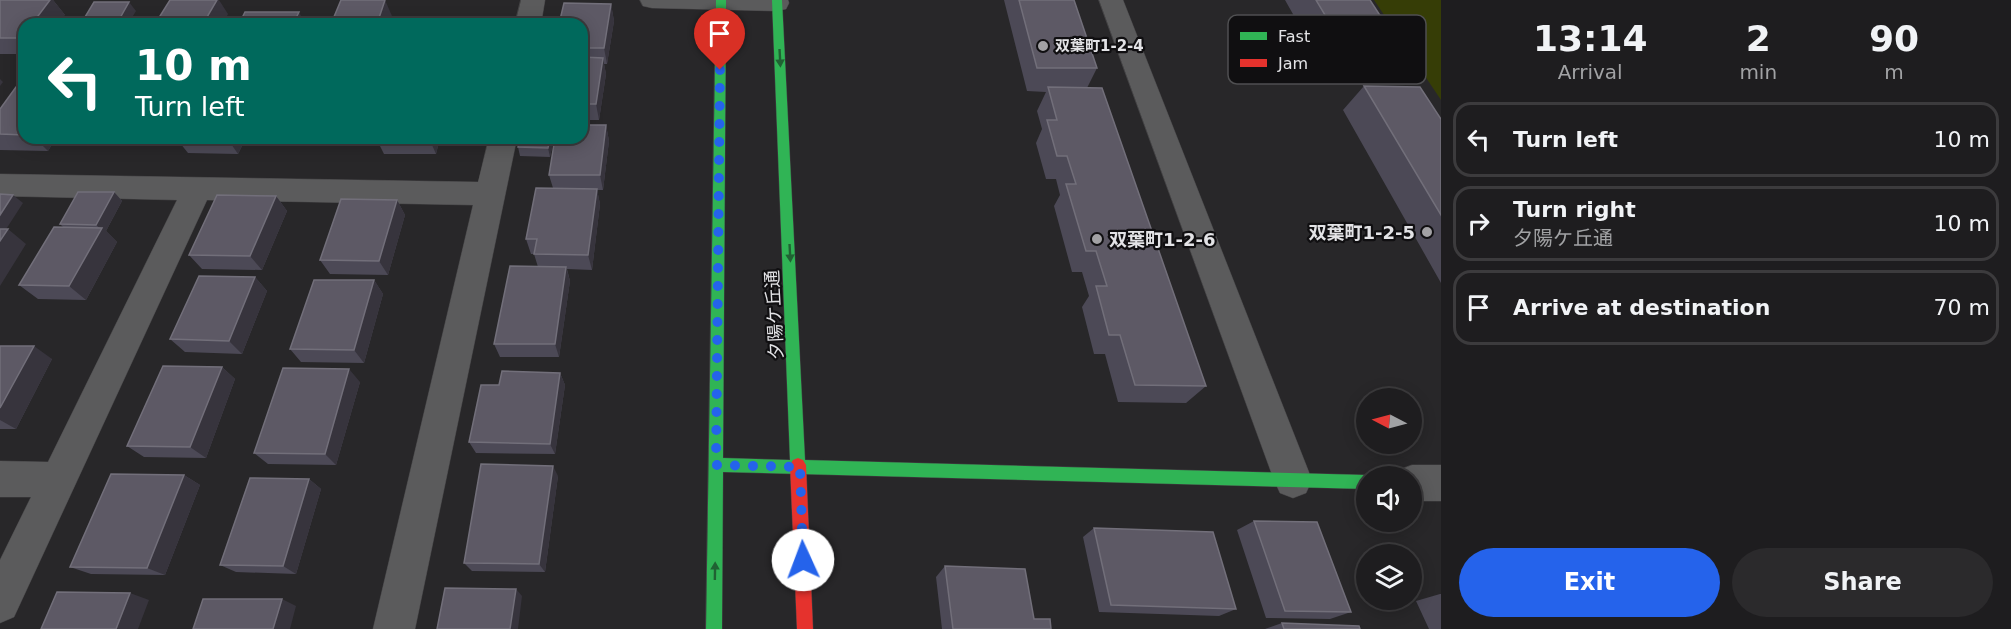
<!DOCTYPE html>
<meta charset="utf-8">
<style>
body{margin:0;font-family:"DejaVu Sans","Noto Sans JP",sans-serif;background:#2b2a2c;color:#f1f3f6;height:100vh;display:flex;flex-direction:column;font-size:22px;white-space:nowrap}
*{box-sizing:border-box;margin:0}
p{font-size:20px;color:#a1a2a4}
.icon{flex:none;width:33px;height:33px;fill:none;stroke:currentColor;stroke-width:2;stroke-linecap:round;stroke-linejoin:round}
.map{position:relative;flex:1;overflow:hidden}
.drawer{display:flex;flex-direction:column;background:#1e1d1f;width:570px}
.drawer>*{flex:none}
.banner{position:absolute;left:18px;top:18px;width:570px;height:126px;border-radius:18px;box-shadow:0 3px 15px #0003,0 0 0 2px #3c3b3d;background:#00695c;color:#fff;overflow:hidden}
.needle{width:39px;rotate:276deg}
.tools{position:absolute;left:1356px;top:388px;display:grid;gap:12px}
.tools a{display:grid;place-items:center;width:66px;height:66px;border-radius:50%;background:#1e1d1f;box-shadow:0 3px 15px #0003,0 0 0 2px #3c3b3d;font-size:30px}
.pin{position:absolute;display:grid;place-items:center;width:51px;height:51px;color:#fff;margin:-62px -26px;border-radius:50% 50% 50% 0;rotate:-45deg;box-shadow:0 0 6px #0007}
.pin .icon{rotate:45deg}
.me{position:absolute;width:66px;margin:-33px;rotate:358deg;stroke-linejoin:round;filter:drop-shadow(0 0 4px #0008)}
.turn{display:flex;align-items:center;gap:21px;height:126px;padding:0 18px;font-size:27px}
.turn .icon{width:78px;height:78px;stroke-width:2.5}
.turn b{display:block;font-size:42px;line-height:51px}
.eta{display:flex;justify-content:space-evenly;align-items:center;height:102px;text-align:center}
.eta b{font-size:36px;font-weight:700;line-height:42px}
.cta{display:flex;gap:12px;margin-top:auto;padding:12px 18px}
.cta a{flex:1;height:69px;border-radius:36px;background:#2563eb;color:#fff;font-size:24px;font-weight:700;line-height:69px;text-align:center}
.cta a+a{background:#2b2a2c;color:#f1f3f6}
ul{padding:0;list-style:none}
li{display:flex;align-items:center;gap:18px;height:75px;margin:0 12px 9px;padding:0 6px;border:3px solid #3c3b3d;border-radius:18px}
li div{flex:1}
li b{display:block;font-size:22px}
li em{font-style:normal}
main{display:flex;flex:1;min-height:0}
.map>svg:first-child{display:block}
.green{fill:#363d06}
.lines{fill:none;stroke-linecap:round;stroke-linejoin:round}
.street-casing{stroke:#434244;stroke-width:1}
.fast-casing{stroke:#434244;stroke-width:1}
.jam-casing{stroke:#434244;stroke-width:1}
.street{fill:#5b5b5c;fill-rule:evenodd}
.fast{fill:#30b455;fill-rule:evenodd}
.jam{fill:#e5322d;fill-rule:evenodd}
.wall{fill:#4c4956}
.shaded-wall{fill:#37343d}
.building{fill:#5d5965;stroke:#726f7a;stroke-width:1.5}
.oneway{fill:#206233}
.route{stroke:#2563eb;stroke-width:10;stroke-dasharray:0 18}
.poi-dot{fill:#a2a1a4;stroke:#100f11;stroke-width:2}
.labels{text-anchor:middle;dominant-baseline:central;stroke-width:4.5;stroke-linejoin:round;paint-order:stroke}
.far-poi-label{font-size:15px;font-weight:bold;fill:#e3e3e6;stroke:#100f11;text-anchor:start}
.poi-label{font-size:18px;font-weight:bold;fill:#e3e3e6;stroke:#100f11;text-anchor:end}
.street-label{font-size:18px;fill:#e3e3e6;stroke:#100f11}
.key{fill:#100f11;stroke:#4f4f51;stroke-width:1.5}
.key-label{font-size:16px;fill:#e3e3e6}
</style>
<main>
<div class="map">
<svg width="1441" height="629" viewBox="0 0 1441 629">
<rect width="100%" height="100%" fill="#282729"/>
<!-- green -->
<path class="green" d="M 1374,0 L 1441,0 L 1441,100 Z"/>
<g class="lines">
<defs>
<path id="street" d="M 521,0 L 545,0 L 541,24 L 515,24 Z
M 640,0 L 788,0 L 789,3 L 786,9 L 777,11 L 652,8 L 643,6 Z
M 1099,0 L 1123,0 L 1312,480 L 1306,493 L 1293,498 L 1280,493 L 1274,480 Z
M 489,138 L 517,138 L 415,629 L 373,629 L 473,205 L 207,200 L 14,617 L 0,623 L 0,560 L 31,497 L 0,497 L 0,461 L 48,462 L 177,200 L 0,196 L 0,174 L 478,182 Z
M 1412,465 L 1441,465 L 1441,501 L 1412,501 L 1412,477 L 1396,477 L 1399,470 Z"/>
<path id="fast" d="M 716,0 L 726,0 L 723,458 L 790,460 L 772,0 L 782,0 L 805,460 L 1366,475 L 1371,477 L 1366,477 L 1366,489 L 723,472 L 722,629 L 706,629 Z"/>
<path id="jam" d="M 798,458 L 803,460 L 806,465 L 813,629 L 797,629 L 790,465 L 793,460 Z"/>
</defs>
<!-- street casing -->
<use href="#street" class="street-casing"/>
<!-- fast casing -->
<use href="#fast" class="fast-casing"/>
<!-- jam casing -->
<use href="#jam" class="jam-casing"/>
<!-- street -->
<use href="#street" class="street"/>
<!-- fast -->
<use href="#fast" class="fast"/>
<!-- jam -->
<use href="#jam" class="jam"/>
</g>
<!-- wall -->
<path class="wall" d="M 0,0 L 53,0 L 65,15 L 24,24 L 24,54 L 0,54 Z
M 1004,0 L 1074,0 L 1097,68 L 1087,88 L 1206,386 L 1186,403 L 1118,402 L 1105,354 L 1094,354 L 1082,307 L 1089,296 L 1082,272 L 1072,272 L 1054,206 L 1060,195 L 1056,179 L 1046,179 L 1036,143 L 1042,129 L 1037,111 L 1046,92 L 1027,91 Z
M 1285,0 L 1370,0 L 1409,60 L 1387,84 L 1332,83 Z
M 611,4 L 614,21 L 607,64 L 604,64 L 606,74 L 599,120 L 582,120 L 582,24 Z
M 1364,86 L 1441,119 L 1441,283 L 1343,110 Z
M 24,87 L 24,138 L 56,138 L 48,151 L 0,150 L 0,109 Z
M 606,125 L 609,141 L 603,190 L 597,190 L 600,204 L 592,270 L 567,269 L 570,281 L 559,357 L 500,357 L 494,344 L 538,267 L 534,254 L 531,254 L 526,239 L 553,188 L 549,175 Z
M 176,138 L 246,138 L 238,154 L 188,153 Z
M 296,138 L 345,138 L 343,142 L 298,141 Z
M 376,138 L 440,138 L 436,154 L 384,154 Z
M 520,138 L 554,138 L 550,157 L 520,156 L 518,147 Z
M 114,192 L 122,201 L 106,231 L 117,242 L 86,300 L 38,299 L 19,285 L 63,227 L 60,224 Z
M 276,196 L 287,211 L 262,270 L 202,269 L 189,255 Z
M 397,200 L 405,215 L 388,275 L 330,274 L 320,260 Z
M 255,277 L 267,291 L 242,354 L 185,352 L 170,339 Z
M 374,280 L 383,294 L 364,363 L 301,362 L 290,349 Z
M 0,346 L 52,359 L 16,429 L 0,429 Z
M 222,367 L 235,379 L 206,458 L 144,457 L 127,446 Z
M 560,373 L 565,385 L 555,454 L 476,453 L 469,442 L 499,385 Z
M 360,382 L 336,465 L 268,464 L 254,453 Z
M 184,475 L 200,485 L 165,575 L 91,574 L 70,567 Z
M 558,476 L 545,572 L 472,571 L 464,563 Z
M 309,479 L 321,489 L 296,574 L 236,572 L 220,565 Z
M 1254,521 L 1351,612 L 1330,619 L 1266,618 L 1237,530 Z
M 1094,528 L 1236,609 L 1219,616 L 1099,612 L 1083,537 Z
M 945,566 L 1034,619 L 1051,629 L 942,629 L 936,577 Z
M 1440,594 L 1441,594 L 1441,629 L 1429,629 L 1416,601 Z
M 1282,623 L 1360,629 L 1265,629 Z"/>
<!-- shaded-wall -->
<path class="shaded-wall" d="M 50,0 L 53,0 L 65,15 L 58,24 L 32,24 Z
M 217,0 L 219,0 L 228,14 L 223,24 L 203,24 Z
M 385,0 L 392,16 L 390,24 L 377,24 Z
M 129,2 L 136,11 L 128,24 L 116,24 Z
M 611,4 L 614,21 L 607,64 L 604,48 Z
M 299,12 L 305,24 L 293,24 Z
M 603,58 L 606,74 L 599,120 L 596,104 Z
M 0,79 L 3,82 L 0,86 Z
M 606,125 L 609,141 L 603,190 L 600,175 Z
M 35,138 L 56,138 L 48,151 Z
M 227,138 L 246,138 L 238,154 Z
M 429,138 L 440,138 L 436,154 Z
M 550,138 L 554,138 L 550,157 L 548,148 Z
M 597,189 L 600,204 L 592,270 L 588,255 Z
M 114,192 L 122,201 L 106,231 L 117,242 L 86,300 L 69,286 L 101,229 L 96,225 Z
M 13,195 L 23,203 L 3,234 L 0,231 L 0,215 Z
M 276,196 L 287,211 L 262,270 L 250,256 Z
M 397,200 L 405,215 L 388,275 L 379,261 Z
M 8,229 L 26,244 L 0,286 L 0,241 Z
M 566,267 L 570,281 L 559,357 L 555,344 Z
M 255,277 L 267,291 L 242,354 L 229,341 Z
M 374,280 L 383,294 L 364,363 L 354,350 Z
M 34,346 L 52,359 L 16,429 L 0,420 L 0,408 Z
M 222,367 L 235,379 L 206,458 L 190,447 Z
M 349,369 L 360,382 L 336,465 L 325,454 Z
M 560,373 L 565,385 L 555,454 L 550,444 Z
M 553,466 L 558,476 L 545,572 L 539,564 Z
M 184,475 L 200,485 L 165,575 L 147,568 Z
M 309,479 L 321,489 L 296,574 L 283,566 Z
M 516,589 L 522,596 L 518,629 L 510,629 Z
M 130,593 L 149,600 L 138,629 L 116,629 Z
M 282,599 L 296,606 L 290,629 L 273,629 Z"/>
<!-- building -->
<path class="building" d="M 0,0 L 50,0 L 32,24 L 24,24 L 24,35 L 22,38 L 0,38 Z
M 170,0 L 217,0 L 203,24 L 155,24 Z
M 341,0 L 385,0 L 377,24 L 331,24 Z
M 1019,0 L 1074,0 L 1097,68 L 1037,68 Z
M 1316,0 L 1370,0 L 1409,60 L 1352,60 Z
M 94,2 L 129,2 L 120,18 L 85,17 Z
M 564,3 L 611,4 L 604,48 L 582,48 L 582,24 L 559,24 Z
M 245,12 L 299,12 L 293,24 L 239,24 Z
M 68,17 L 120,18 L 116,24 L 63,24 Z
M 467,18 L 466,24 L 418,24 L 419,19 Z
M 582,57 L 603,58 L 596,104 L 582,104 Z
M 1364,86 L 1420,87 L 1441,119 L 1441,215 Z
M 16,87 L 24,87 L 24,135 L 0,134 L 0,109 Z
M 1048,87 L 1102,88 L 1206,386 L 1135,385 L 1120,335 L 1109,335 L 1096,286 L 1107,286 L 1096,251 L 1086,251 L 1066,184 L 1076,184 L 1067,156 L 1057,156 L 1047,120 L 1057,120 Z
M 582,125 L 606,125 L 600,175 L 549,175 L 555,138 L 582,138 Z
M 520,138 L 550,138 L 548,148 L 518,147 Z
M 536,188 L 597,189 L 588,255 L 534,254 L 537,239 L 526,239 Z
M 78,192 L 114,192 L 96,225 L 60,224 Z
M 0,194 L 13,195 L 0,215 Z
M 217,195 L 276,196 L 250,256 L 189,255 Z
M 341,199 L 397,200 L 379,261 L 320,260 Z
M 54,227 L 102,228 L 69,286 L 19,285 Z
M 0,229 L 8,229 L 0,241 Z
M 510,266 L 566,267 L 555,344 L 494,344 Z
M 199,276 L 255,277 L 229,341 L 170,339 Z
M 314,280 L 374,280 L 354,350 L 290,349 Z
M 0,346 L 34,346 L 0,408 Z
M 163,366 L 222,367 L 190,447 L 127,446 Z
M 283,368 L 349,369 L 325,454 L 254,453 Z
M 502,371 L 560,373 L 550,444 L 469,442 L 481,385 L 499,385 Z
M 481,464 L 553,466 L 539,564 L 464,563 Z
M 111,474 L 184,475 L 147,568 L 70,567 Z
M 250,478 L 309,479 L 283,566 L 220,565 Z
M 1254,521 L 1317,522 L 1351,612 L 1285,611 Z
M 1094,528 L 1213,532 L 1236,609 L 1111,605 Z
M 945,566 L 1025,569 L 1034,619 L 1050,619 L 1051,629 L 953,629 Z
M 445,588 L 516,589 L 510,629 L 437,629 Z
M 57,592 L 130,593 L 116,629 L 41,629 Z
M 203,599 L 282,599 L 273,629 L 193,629 Z
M 1282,623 L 1359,626 L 1360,629 L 1284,629 Z"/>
<!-- one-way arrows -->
<defs><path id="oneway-solid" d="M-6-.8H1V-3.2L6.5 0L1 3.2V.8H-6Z" transform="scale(1.5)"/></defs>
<g class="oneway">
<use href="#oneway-solid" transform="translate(780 58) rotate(87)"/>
<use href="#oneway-solid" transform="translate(790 253) rotate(87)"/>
<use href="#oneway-solid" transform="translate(715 571) rotate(-89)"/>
</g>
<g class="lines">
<!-- route -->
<path class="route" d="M 720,70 L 716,465 L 800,467 L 803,560"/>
</g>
<!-- markers -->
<g class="poi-dot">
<circle cx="1043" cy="46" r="6"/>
<circle cx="1427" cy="232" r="6"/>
<circle cx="1097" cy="239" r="6"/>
</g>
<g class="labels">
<!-- far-poi labels -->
<g class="far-poi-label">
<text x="1055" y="46">双葉町1-2-4</text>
</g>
<!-- poi labels -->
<g class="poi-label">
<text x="1415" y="232">双葉町1-2-5</text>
<text x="1109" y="239" text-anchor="start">双葉町1-2-6</text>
</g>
<!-- street labels -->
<g class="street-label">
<text transform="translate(774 315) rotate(-93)">夕陽ケ丘通</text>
</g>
</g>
<!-- legend -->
<rect x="1228" y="15" width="198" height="69" rx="9" class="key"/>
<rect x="1240" y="32" width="27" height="8" fill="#30b455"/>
<rect x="1240" y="59" width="27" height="8" fill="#e5322d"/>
<g class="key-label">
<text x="1278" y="42">Fast</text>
<text x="1278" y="69">Jam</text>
</g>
</svg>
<div class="tools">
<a><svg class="needle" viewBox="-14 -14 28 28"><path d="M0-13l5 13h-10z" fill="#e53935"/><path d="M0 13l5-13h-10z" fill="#a1a2a4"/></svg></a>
<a><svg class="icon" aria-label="sound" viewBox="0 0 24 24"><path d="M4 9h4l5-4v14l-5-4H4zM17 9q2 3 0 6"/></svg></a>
<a><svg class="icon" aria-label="layers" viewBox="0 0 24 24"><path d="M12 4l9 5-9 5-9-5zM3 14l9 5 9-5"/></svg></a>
</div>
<div class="pin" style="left:720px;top:70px;background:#d93025"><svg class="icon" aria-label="arrive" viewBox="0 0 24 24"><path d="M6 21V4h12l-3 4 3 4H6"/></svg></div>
<svg class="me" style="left:803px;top:560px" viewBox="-20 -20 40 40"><circle r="19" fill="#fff"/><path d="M0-13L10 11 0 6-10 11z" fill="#2563eb"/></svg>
<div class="banner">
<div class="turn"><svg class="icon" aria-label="left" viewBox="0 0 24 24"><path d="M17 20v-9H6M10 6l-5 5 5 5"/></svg><div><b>10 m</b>Turn left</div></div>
</div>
</div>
<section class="drawer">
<div class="eta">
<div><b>13:14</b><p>Arrival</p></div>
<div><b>2</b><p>min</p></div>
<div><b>90</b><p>m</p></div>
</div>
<ul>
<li><svg class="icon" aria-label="left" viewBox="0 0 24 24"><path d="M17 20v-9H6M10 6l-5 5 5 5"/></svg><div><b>Turn left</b></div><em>10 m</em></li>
<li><svg class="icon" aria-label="right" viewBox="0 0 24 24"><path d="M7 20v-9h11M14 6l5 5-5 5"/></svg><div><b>Turn right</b><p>夕陽ケ丘通</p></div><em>10 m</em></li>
<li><svg class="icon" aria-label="arrive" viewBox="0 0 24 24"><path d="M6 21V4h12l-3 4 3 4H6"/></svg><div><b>Arrive at destination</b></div><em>70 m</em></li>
</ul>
<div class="cta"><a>Exit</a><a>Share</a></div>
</section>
</main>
